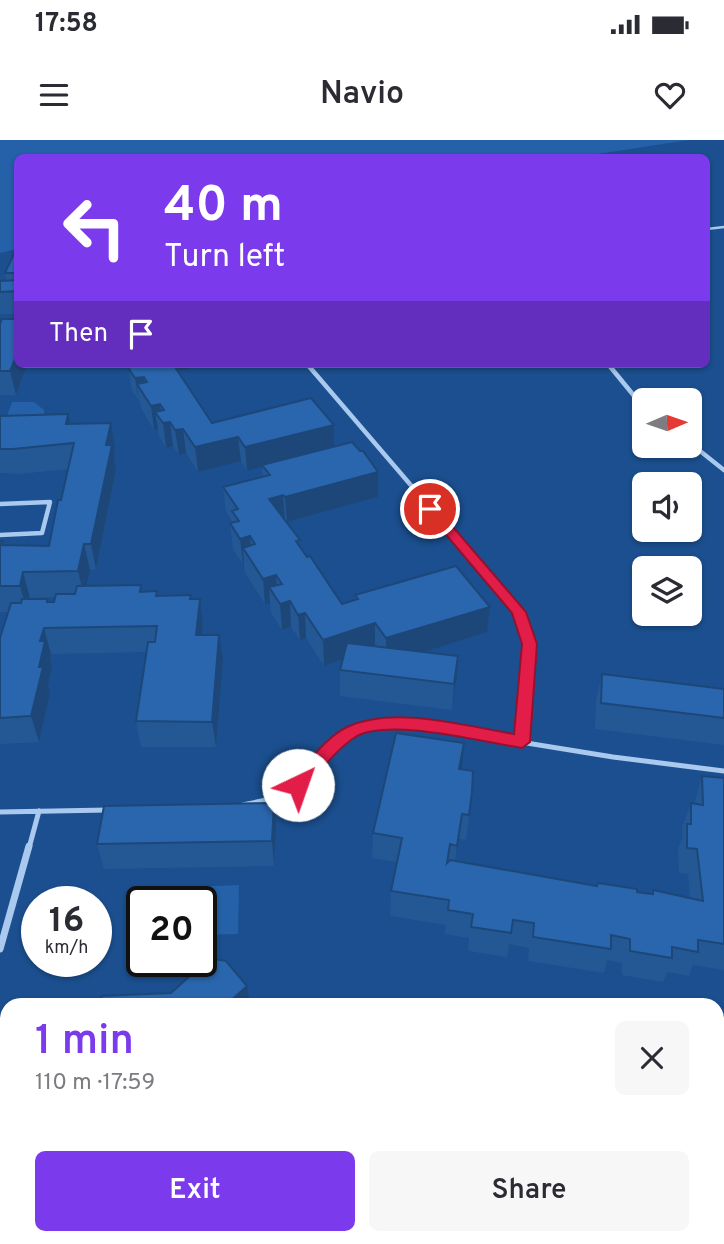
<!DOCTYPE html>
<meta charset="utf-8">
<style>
body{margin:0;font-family:Overpass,sans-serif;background:#f7f7f7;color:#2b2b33;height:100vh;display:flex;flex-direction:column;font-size:26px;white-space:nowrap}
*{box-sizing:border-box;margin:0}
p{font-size:23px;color:#7c7c81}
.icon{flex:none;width:38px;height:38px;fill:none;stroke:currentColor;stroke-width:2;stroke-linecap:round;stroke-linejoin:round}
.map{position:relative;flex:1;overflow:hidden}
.details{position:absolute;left:0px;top:858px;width:724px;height:247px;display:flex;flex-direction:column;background:#fff;border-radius:21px 21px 0 0;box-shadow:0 2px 5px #0004}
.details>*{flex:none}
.hud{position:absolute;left:14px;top:14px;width:696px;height:214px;border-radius:10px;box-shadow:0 2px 5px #0004;background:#7c3aed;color:#fff;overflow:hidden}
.needle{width:46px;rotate:88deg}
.buttons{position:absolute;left:632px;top:248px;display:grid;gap:14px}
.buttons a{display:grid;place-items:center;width:70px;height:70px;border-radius:10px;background:#fff;box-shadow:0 2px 5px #0004;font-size:35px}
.speed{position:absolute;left:21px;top:746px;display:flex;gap:14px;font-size:35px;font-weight:700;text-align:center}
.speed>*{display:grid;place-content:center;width:91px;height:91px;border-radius:50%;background:#fff;box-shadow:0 2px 5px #0004;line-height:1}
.speed small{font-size:18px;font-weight:400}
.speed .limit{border:4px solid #111;border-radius:10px;background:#fff;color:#111}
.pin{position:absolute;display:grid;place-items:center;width:60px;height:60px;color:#fff;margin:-30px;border:4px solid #fff;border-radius:50%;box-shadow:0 2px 7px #0007}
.me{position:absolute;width:77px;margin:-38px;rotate:42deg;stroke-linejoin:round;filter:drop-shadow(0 0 5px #0008)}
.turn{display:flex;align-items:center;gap:24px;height:147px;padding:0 35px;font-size:32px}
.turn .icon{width:91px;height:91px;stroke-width:2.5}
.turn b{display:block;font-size:49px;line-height:60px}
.then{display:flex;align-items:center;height:66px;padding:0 35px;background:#0003;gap:14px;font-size:26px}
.round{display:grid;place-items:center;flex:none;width:74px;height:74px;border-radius:10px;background:#f7f7f7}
.headline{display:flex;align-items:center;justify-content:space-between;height:119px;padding:0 35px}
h1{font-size:42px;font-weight:600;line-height:52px;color:#7c3aed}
.cta{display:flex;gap:14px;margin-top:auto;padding:14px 35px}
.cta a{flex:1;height:80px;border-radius:10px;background:#7c3aed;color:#fff;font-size:28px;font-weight:600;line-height:80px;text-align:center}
.cta a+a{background:#f7f7f7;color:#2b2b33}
.status{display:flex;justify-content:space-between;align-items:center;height:49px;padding:0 35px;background:#fff;direction:ltr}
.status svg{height:19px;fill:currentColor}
header{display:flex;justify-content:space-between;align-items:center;height:91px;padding:0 35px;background:#fff;font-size:32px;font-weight:600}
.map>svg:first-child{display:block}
.green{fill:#2461a8}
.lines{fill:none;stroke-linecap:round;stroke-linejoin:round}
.lane-far3{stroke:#a9c9ee;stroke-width:2.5}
.lane-far2{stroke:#a9c9ee;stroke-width:4.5}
.lane-far1{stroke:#a9c9ee;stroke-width:5}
.lane{stroke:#a9c9ee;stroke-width:7}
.wall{fill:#245895;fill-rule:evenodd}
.shaded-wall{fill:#1d4779}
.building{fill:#2a66ad;stroke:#1d4779;stroke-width:2}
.route{fill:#e11d48;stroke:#92132f;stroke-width:2}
</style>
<div class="status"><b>17:58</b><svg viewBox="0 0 49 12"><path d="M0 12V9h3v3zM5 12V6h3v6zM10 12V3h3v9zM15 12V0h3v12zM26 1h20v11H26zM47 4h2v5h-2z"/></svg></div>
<header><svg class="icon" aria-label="menu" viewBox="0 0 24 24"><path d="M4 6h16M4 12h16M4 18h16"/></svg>Navio<svg class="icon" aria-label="heart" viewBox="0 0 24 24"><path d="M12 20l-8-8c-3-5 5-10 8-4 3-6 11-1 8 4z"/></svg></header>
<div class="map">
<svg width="724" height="1104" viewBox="0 0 724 1104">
<rect width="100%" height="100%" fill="#1b4f8f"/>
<!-- green -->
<path class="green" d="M 0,0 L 689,0 L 572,18 L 18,18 L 17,109 L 0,113 Z
M 12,262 L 34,262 L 44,270 L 44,275 L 2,289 Z
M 239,745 L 238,794 L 201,795 L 201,761 L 142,761 L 142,798 L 134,798 L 140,749 Z"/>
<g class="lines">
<!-- lane-far3 -->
<path class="lane-far3" d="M 707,89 L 724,87"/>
<!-- lane-far2 -->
<path class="lane-far2" d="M 307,224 L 463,406
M 608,224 L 644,268
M 690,303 L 724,330
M 0,364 L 50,362 L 42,393 L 0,395"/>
<!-- lane-far1 -->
<path class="lane-far1" d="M 461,404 L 519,472 L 529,504 L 522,602
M 243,665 C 262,661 284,657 299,644 C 318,628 331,602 354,591 C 369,584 387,584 403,583 L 613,617 L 724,631
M 0,672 L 108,670
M 29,708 L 39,671"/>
<!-- lane -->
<path class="lane" d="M 0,809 L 29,706"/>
</g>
<!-- wall -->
<path class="wall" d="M 18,105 L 18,174 L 0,174 L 0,141 L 6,140 L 5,133 Z
M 0,184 L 18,224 L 27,224 L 16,255 L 0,255 Z
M 132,224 L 213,224 L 178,231 L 212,283 L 334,306 L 378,332 L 378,357 L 287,382 L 301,408 L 342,464 L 355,460 L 355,455 L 490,467 L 487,492 L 423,512 L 456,542 L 452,570 L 340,556 L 340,530 L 343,520 L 324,526 L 306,498 L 300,500 L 291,487 L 282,490 L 271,473 L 270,463 L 265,464 L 245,433 L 244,424 L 243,424 L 233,409 L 230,383 L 233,383 L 226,372 L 223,347 L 263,337 L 262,327 L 247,331 L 241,321 L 198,332 L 186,313 L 179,315 L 173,306 L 166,308 L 159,296 L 158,289 L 154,290 L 141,268 L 140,262 L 132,251 L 128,228 L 133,227 Z
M 0,276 L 71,284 L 115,308 L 114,315 L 116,329 L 96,429 L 90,430 L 86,446 L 142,452 L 157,451 L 158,456 L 200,459 L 203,484 L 202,495 L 223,520 L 216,607 L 141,607 L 136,581 L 146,512 L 51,514 L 50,517 L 52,527 L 48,546 L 50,553 L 39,602 L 0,604 L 0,498 L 8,472 L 0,472 L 0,401 L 5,405 L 49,406 L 68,329 L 19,334 L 0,333 ZM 56,457 L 54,462 L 48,462 L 47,459 L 30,459 L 30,458 Z
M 602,534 L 724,549 L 724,605 L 595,589 L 596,560 Z
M 462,629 L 472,652 L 466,700 L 459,699 L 456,721 L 637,752 L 652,754 L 653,750 L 690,758 L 688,734 L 679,733 L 678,709 L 683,696 L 682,688 L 691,663 L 694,664 L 702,636 L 724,638 L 724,830 L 693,825 L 689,836 L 667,832 L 663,842 L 622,835 L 622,823 L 607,820 L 604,833 L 528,821 L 529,808 L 509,804 L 507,817 L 468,811 L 469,798 L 445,794 L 446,785 L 390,776 L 391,751 L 397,722 L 372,718 L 373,693 Z
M 276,688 L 274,726 L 104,729 L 97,704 Z"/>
<!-- shaded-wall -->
<path class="shaded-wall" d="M 18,212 L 18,224 L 27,224 L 16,255 L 10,231 Z
M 166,224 L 213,224 L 167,233 Z
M 144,237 L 147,260 L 137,244 L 139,262 L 135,238 Z
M 160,264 L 163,283 L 170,282 L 173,306 L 166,308 L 163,283 L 155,272 L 158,289 L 154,290 L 151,266 Z
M 68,274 L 74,299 L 66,284 Z
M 111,283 L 115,308 L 114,315 L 116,329 L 96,429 L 91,404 L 106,305 Z
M 334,285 L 334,309 L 262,325 L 262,327 L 247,331 L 245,307 Z
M 183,289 L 186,313 L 179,315 L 175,290 Z
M 238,297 L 241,321 L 198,332 L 195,307 Z
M 378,332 L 378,357 L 287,382 L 285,357 Z
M 283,355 L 285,379 L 269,359 Z
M 250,396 L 252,422 L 243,408 L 244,424 L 243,424 L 240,399 Z
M 84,404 L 90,430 L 84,456 L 78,431 Z
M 23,432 L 30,458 L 27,471 L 20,446 Z
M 276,435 L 278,461 L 269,447 L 270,463 L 265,464 L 263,439 Z
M 200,459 L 203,484 L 199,521 L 196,495 Z
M 290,461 L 291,487 L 282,490 L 280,464 Z
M 490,467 L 487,492 L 386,524 L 386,498 Z
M 305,473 L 306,498 L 300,500 L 298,475 Z
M 375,483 L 375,509 L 324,526 L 323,500 Z
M 44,488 L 51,514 L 50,517 L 52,527 L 48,546 L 50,553 L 39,602 L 31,576 L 39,527 L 40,501 Z
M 219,495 L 223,520 L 216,607 L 212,582 Z
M 458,516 L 456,542 L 452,570 L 454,544 Z
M 464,603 L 462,628 L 457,655 L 459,629 Z
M 274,663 L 276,688 L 274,726 L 272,701 Z
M 462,674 L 459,699 L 454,731 L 457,706 Z
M 247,846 L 250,864 L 227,864 Z
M 201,1097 L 209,1097 L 203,1103 Z"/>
<!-- building -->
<path class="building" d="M 18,105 L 18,133 L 5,133 Z
M 18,140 L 18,151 L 0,152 L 0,141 Z
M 2,179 L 18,179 L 18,212 L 10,231 L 0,231 L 0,184 Z
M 135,224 L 173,224 L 212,283 L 311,258 L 334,285 L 245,307 L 238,297 L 195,307 L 183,289 L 175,290 L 170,282 L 163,283 L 155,272 L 164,270 L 160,264 L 151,266 L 137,244 L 147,242 L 144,237 L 135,238 L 128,228 L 136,226 Z
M 68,274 L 66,284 L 111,283 L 106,305 L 112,305 L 91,404 L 84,404 L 78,431 L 23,432 L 20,446 L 0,446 L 0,401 L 3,401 L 2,405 L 49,406 L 58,360 L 61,360 L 74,303 L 13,309 L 0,309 L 0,276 Z
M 352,302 L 360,311 L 363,311 L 378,332 L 285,357 L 283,355 L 269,359 L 300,400 L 296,401 L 307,417 L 310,416 L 342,464 L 358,459 L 355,455 L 456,426 L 490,467 L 386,498 L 375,483 L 323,500 L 305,473 L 298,475 L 290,461 L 280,464 L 269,447 L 282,444 L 276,435 L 263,439 L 243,408 L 255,404 L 250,396 L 240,399 L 230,383 L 239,381 L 232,371 L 238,369 L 223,347 L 270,335 L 262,325 Z
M 141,445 L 140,452 L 157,451 L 156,456 L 191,455 L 190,459 L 200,459 L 196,495 L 219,495 L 212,582 L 136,581 L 148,502 L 155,502 L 157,486 L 44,488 L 40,501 L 45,501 L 39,527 L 43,527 L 31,576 L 0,578 L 0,498 L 11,463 L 21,463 L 22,459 L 47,459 L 47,462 L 54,462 L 56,454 L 75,454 L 77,446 Z
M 347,503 L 458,516 L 454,544 L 340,530 Z
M 602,534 L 724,549 L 724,578 L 601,563 Z
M 396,593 L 464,603 L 459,629 L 473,631 L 472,652 L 469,675 L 462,674 L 457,706 L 450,704 L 447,723 L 450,720 L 597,746 L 598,743 L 637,749 L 637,752 L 653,754 L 653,750 L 703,761 L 697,709 L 687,708 L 687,684 L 691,684 L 691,663 L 703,665 L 702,636 L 724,638 L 724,804 L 698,800 L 698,812 L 672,807 L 672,818 L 630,811 L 630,799 L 611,795 L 611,809 L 533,797 L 534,783 L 513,780 L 511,793 L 471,787 L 473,774 L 448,770 L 449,760 L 391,751 L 402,698 L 373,693 Z
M 274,663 L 272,701 L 97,704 L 104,666 Z
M 210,818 L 226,821 L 247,846 L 227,864 L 100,864 L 102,856 L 171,853 Z
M 719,1029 L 724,1044 L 724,1104 L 353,1104 L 398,1097 L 718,1097 L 718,1029 Z"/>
<!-- route -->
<path class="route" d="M 430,365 L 435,366 L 526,472 L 537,504 L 530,602 L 522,608 C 483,602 391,578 357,596 C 337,608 320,632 304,649 L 292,649 L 290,645 L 292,640 C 308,623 326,597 347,587 C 394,565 465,586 514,594 L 522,504 L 512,473 L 426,371 L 424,369 Z"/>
</svg>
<div class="buttons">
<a><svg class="needle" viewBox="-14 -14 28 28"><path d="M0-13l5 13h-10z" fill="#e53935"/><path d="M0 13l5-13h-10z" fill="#7c7c81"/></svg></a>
<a><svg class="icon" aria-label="sound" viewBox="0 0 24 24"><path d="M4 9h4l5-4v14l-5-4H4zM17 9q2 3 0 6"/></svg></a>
<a><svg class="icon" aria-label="layers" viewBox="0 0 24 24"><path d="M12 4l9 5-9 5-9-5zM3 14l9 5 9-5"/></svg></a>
</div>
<div class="speed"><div>16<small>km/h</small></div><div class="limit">20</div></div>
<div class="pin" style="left:430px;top:369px;background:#d93025"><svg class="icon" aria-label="arrive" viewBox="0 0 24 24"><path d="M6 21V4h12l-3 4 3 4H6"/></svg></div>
<svg class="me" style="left:298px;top:645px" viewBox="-20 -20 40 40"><circle r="19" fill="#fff"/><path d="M0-13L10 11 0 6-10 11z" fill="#e11d48"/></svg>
<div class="hud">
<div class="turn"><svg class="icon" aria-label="left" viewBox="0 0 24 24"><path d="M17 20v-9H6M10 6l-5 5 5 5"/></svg><div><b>40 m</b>Turn left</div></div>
<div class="then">Then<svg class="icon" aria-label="arrive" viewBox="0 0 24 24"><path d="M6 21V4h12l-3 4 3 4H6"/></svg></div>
</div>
<section class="details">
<div class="headline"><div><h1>1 min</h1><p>110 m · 17:59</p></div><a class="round"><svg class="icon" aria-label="close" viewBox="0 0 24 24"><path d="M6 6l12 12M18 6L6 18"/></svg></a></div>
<div class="cta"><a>Exit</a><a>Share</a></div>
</section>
</div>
